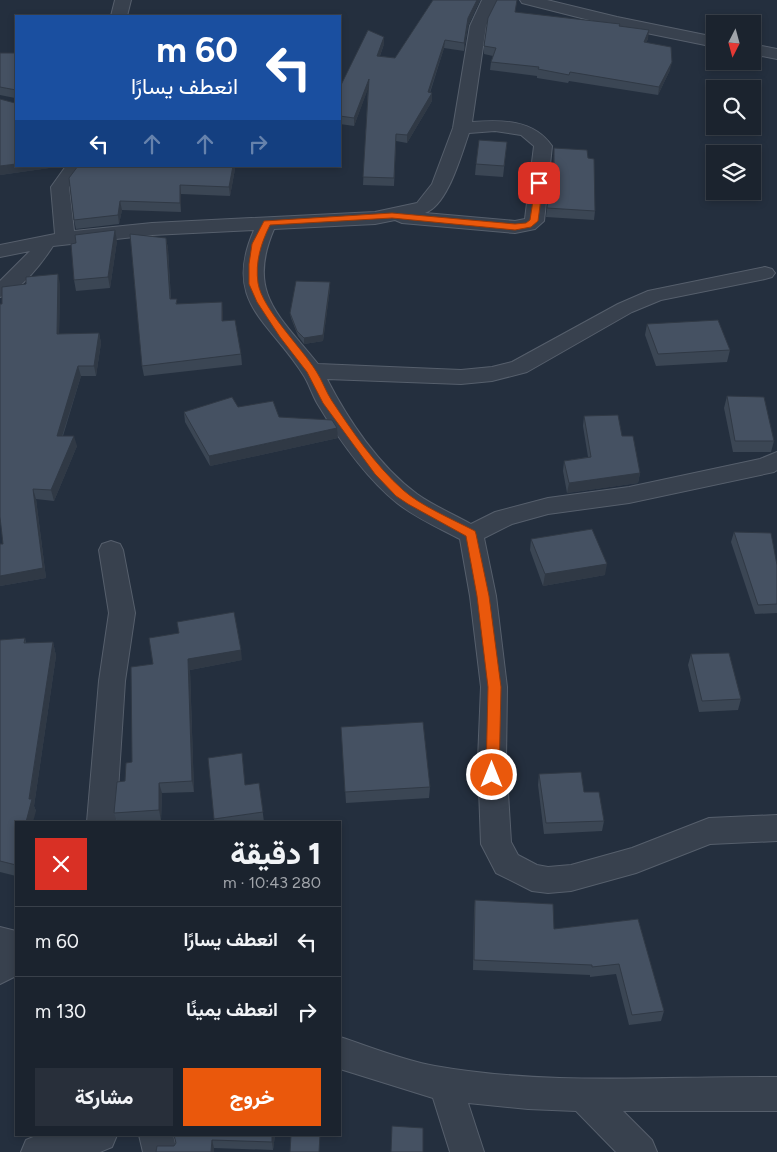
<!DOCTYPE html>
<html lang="ar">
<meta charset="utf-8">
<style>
body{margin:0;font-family:Figtree,Vazirmatn,sans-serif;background:#282f3a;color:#f1f3f6;direction:rtl;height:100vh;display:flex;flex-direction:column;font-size:19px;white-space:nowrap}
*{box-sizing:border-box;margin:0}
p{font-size:16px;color:#a0a4aa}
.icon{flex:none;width:28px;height:28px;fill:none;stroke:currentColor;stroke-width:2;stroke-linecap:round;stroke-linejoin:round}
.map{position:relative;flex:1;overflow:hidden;direction:ltr}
.sheet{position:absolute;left:15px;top:821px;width:326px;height:315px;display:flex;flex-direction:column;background:#1b232e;border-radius:0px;box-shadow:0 2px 8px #0003,0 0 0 1px #39404a;direction:rtl}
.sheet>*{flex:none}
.banner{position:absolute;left:15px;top:15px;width:326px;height:152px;border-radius:0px;box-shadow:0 2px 8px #0003,0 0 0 1px #39404a;direction:rtl;background:#1a4fa0;color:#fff;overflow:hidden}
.needle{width:32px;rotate:186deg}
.buttons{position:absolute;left:706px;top:15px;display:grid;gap:10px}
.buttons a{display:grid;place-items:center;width:55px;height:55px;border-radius:0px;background:#1b232e;box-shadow:0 2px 8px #0003,0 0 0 1px #39404a;font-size:25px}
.pin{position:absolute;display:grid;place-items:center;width:42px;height:42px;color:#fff;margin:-21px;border-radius:10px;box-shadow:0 2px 8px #0006}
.me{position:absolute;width:55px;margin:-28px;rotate:0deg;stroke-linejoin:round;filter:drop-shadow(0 0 4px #0008)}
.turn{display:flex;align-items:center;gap:18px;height:105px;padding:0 20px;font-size:22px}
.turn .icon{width:65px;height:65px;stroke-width:2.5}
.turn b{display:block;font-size:35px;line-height:42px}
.lanes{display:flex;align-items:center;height:48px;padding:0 20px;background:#0003;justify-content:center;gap:25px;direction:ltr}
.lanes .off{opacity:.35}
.round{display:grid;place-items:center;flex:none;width:52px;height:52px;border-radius:0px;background:#282f3a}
.overview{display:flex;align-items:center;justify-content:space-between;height:85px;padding:0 20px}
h1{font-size:30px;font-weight:800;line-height:38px}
.button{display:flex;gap:10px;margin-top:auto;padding:10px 20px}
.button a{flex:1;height:58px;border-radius:0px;background:#ea580c;color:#fff;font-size:20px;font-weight:800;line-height:58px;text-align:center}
.button a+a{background:#282f3a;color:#f1f3f6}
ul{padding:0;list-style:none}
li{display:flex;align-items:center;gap:15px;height:70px;padding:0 20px;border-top:1px solid #39404a}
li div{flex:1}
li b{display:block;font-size:19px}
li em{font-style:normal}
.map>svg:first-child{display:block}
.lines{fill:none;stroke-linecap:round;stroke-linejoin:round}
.street-casing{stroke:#565f6c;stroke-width:2}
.street{fill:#38414e;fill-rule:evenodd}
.wall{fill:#3b4654}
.shaded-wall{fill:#303945}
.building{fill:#455162;stroke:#303945}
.route{fill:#ea580c;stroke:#983908}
</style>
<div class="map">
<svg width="777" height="1152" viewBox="0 0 777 1152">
<rect width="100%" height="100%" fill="#242f3e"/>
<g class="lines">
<defs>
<path id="street" d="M 115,0 L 131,0 L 127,16 L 111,16 Z
M 482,0 L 498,0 L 486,26 L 472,122 C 502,120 533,119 552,146 L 544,221 L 535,229 L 515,233 L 402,223 L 395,220 L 375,224 L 274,229 C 246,294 280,316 318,364 L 461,370 L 492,367 L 512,362 L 618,304 L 648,291 L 765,267 L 772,269 L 775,273 L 772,277 L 765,279 L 661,300 L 632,312 L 527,372 L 492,381 L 461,384 L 327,379 C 348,420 379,466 417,494 C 434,506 453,514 471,524 L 495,512 L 548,498 L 629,487 L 760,459 L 777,452 L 777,470 L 774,472 L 629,503 L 548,514 L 512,524 L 484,538 L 496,596 L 507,687 L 506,760 L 511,842 L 518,855 L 537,865 L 548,867 L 571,865 L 632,848 L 709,818 L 777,815 L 777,841 L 710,844 L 636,873 L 571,891 L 548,893 L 532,891 L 496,873 L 481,844 L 478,760 L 481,687 L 470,596 L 460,539 C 439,528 416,518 397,503 C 365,477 338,438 317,403 C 312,394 309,384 304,376 C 270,321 222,303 254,230 L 152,235 L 53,246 C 42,263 20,292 0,297 L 0,281 L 30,251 L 0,257 L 0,245 L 55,234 L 51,187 L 66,166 L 84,166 L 69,187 L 74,231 L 152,223 L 375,212 L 417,203 L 432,184 L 453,128 L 470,26 ZM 495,131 L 521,135 L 534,146 L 525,219 L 515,221 L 425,213 C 448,205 461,155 469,133 Z
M 520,0 L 547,0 L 617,17 L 715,37 L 715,47 L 617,27 L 522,3 Z
M 752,44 L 777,49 L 777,59 L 752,54 Z
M 111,541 L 120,544 L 123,550 L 135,613 L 125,681 L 116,822 L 87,822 L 99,681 L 109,613 L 99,550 L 102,544 Z
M 0,927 L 16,931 L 16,976 L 0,984 Z
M 340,1037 C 371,1047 402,1060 435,1066 C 547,1086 664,1076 777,1077 L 777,1111 L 623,1111 L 652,1140 L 657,1152 L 616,1152 L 576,1111 L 528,1109 L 468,1103 L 484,1152 L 450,1152 L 433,1098 L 340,1069 Z
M 38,1135 L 117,1135 L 112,1147 L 100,1152 L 21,1152 L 26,1140 Z
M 139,1135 L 173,1135 L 177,1152 L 143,1152 Z"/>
</defs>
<!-- street casing -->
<use href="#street" class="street-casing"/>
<!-- street -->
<use href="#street" class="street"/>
</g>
<!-- wall -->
<path class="wall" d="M 433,0 L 480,0 L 468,26 L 464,51 L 444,48 L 430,93 L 432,93 L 432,101 L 407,143 L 396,141 L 394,186 L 363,185 L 368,88 L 354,126 L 340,124 L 340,87 L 384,44 L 380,56 L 395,58 Z
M 515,12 L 619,26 L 648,39 L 646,42 L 670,70 L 658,95 L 569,81 L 568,83 L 537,78 L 537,76 L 490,70 L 491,62 L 493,56 L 484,54 L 484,46 Z
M 0,53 L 16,53 L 16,166 L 63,166 L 0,175 L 15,103 L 15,98 L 0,95 Z
M 507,142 L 503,177 L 475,175 L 476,164 Z
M 554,148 L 588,158 L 595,211 L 594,220 L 546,217 L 550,182 L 553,182 Z
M 78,166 L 235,166 L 235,169 L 230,196 L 181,194 L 181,212 L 122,210 L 119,224 L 76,229 L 74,220 Z
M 166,238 L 168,249 L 171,299 L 177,299 L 177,304 L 223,312 L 223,321 L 241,354 L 242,365 L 144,376 L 142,366 Z
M 117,241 L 110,288 L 76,291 L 74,280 Z
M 330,282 L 330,288 L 323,341 L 304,344 L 298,336 L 291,318 L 290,313 Z
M 60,284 L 59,334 L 99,333 L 101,343 L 96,376 L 81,376 L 63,436 L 77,446 L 54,501 L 36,499 L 46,578 L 0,586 L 0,544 L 3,544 L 2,304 Z
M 647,324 L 730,350 L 727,362 L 656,366 L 645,335 Z
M 727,396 L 774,441 L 771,452 L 733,452 L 724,408 Z
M 238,407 L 279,417 L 338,438 L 210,466 L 185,422 L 184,412 Z
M 584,416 L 622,436 L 640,473 L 638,483 L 567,493 L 563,471 L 564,461 L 588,457 L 583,426 Z
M 734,532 L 777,565 L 777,613 L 755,614 L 731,542 Z
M 531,539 L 605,575 L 543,586 L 530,550 Z
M 25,638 L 26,643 L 53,642 L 56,656 L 34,806 L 36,811 L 16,822 L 16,876 L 0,872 L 0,640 Z
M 691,654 L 741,699 L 738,710 L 699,712 L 688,665 Z
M 242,660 L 190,670 L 194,792 L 162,793 L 161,821 L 131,822 L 117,822 L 114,813 L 132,762 L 153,664 Z
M 341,727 L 430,787 L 429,798 L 346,803 Z
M 539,774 L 604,821 L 602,831 L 544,834 L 538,785 Z
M 259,783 L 264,822 L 214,822 L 214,819 L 246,785 Z
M 475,900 L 554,929 L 638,919 L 664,1011 L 661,1021 L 629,1025 L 616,974 L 590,977 L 590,975 L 473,970 L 474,910 Z
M 275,1135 L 273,1150 L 214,1148 L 214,1152 L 156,1152 L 174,1146 L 176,1143 Z"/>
<!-- shaded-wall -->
<path class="shaded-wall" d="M 477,0 L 480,0 L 468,26 L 464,51 L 464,43 L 468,18 Z
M 649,30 L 648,39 L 643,50 L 644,42 Z
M 384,37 L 384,44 L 377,64 L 377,56 Z
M 445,40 L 444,48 L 427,100 L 428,92 Z
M 672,62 L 670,70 L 658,95 L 659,87 Z
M 369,79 L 369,86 L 354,126 L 354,118 Z
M 432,93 L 432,101 L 407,143 L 407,135 Z
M 16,164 L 16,166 L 63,166 L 0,175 L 0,166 Z
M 233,166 L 235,166 L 235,169 L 230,196 L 229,187 Z
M 180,185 L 181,194 L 181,212 L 180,203 Z
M 120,201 L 122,210 L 119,224 L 118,215 Z
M 115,230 L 117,241 L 110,288 L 108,277 Z
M 166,238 L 168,249 L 171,310 L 170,299 Z
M 58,274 L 60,284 L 59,344 L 57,334 Z
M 330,282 L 330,288 L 323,341 L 304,344 L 304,338 Z
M 222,302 L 223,312 L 223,332 L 222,321 Z
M 99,333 L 101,343 L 96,376 L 94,366 Z
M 78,366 L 81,376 L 59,446 L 57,436 Z
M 337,428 L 338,438 L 210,466 L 209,456 Z
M 74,436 L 77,446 L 54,501 L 51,490 Z
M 640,473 L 638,483 L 567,493 L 569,483 Z
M 33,489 L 36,499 L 46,578 L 0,586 L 0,576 Z
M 607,564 L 605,575 L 543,586 L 545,574 Z
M 53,642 L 56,656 L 34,806 L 36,811 L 33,822 L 26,822 Z
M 241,650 L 242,660 L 190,670 L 194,792 L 192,781 L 188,659 Z
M 159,783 L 162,793 L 161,821 L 159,810 Z
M 272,1135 L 275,1135 L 273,1150 L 272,1142 Z
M 212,1140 L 214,1148 L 214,1152 L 211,1152 Z"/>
<!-- building -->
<path class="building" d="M 433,0 L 477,0 L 468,18 L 464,43 L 445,40 L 428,92 L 432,93 L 407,135 L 396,134 L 394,178 L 363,177 L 369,79 L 354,118 L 340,116 L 340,87 L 368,30 L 384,37 L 377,56 L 395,58 Z
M 497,0 L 517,0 L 515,12 L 620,24 L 619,26 L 649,30 L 644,42 L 671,47 L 672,62 L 659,87 L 570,72 L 569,75 L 538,69 L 539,67 L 491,62 L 496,48 L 484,46 L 488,18 Z
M 0,53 L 16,53 L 16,164 L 0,166 L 0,99 L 15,103 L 16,90 L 0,87 Z
M 479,140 L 507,142 L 504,166 L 476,164 Z
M 554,148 L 587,150 L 588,158 L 594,159 L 595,211 L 547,208 L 550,182 L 554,182 Z
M 78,166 L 233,166 L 229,187 L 180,185 L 180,203 L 120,201 L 118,215 L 74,220 L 69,178 Z
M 115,230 L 108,277 L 74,280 L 71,244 L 76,243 L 75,235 Z
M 130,234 L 166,238 L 170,299 L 177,299 L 176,304 L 222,302 L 222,321 L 235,320 L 241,354 L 142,366 Z
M 58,274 L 57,334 L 99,333 L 94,366 L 78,366 L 57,436 L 74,436 L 51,490 L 33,489 L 43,568 L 0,576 L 0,544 L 3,544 L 0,517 L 0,304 L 2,304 L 2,287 L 26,284 L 26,277 Z
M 296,281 L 330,282 L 323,335 L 304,338 L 297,331 L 290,313 Z
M 718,320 L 730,350 L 658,354 L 647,324 Z
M 727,396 L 764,397 L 774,441 L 735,441 Z
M 232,397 L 238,407 L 273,401 L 279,417 L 332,420 L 337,428 L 209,456 L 184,412 Z
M 618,415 L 622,436 L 633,436 L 640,473 L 569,483 L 564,461 L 591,457 L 584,416 Z
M 592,529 L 607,564 L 545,574 L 531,539 Z
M 734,532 L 771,533 L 777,565 L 777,604 L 758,605 Z
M 234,612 L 241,650 L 188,659 L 192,781 L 159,783 L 159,810 L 114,813 L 117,782 L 125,781 L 126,763 L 132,762 L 131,667 L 153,664 L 149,638 L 179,633 L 177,622 Z
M 25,638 L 24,643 L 53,642 L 29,799 L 32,799 L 26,822 L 16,822 L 16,865 L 0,861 L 0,640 Z
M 729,653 L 741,699 L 702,701 L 691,654 Z
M 423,722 L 430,787 L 345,792 L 341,727 Z
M 242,753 L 245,785 L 259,783 L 263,812 L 214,819 L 208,758 Z
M 581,772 L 584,792 L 599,792 L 604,821 L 546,823 L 539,774 Z
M 475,900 L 553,904 L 554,929 L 638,919 L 664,1011 L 632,1015 L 619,964 L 592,967 L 592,965 L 474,960 Z
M 392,1126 L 423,1128 L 423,1152 L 391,1152 Z
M 174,1135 L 272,1135 L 272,1142 L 212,1140 L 211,1152 L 156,1152 L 157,1146 L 174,1146 L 176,1143 Z
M 291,1135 L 320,1135 L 319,1152 L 290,1152 Z"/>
<!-- route -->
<path class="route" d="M 536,181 L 543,183 L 538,221 L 531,227 L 515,230 L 392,218 L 270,225 C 261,243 255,262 258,283 C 262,309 302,348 316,371 C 322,380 326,392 332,401 C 352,431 375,465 403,490 C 421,506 452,519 475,531 L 476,534 L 489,596 L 501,687 L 499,775 L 497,779 L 492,781 L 488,779 L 486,775 L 488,687 L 477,596 L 466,536 L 408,504 L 396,496 L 375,474 L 323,403 L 307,372 L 280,337 L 257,302 L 249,284 L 249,264 L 252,244 L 264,221 L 392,213 L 515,224 L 526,223 L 530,220 Z"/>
</svg>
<div class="buttons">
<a><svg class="needle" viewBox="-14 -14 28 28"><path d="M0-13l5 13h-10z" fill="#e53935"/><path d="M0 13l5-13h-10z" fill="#a0a4aa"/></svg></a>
<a><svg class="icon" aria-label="search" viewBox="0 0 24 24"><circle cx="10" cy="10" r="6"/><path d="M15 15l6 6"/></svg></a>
<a><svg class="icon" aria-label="layers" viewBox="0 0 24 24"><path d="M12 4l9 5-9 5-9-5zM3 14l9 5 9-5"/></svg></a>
</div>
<div class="pin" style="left:539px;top:183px;background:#d93025"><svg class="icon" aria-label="arrive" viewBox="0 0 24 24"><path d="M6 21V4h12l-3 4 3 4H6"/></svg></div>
<svg class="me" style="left:492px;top:775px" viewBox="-20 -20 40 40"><circle r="17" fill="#ea580c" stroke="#fff" stroke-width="3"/><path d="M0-11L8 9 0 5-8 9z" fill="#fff"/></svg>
<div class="banner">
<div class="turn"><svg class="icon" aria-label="left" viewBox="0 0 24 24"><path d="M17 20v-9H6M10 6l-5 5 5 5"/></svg><div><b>60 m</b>انعطف يسارًا</div></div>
<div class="lanes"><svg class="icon" aria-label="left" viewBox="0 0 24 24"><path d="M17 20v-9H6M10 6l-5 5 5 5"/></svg><svg class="icon off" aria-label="ahead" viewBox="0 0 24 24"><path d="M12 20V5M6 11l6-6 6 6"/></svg><svg class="icon off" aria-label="ahead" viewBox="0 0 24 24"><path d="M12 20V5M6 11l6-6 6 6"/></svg><svg class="icon off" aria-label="right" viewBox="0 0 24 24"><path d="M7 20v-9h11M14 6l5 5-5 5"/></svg></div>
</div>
<section class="sheet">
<div class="overview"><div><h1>1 دقيقة</h1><p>280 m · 10:43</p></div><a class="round" style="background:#d93025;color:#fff"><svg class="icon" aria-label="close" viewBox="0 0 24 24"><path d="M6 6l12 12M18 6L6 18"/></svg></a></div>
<ul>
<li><svg class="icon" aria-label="left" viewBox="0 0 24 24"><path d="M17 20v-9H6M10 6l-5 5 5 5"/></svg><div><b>انعطف يسارًا</b></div><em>60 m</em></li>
<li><svg class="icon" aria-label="right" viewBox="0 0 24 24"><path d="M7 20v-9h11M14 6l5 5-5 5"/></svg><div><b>انعطف يمينًا</b></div><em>130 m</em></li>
</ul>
<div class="button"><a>خروج</a><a>مشاركة</a></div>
</section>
</div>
